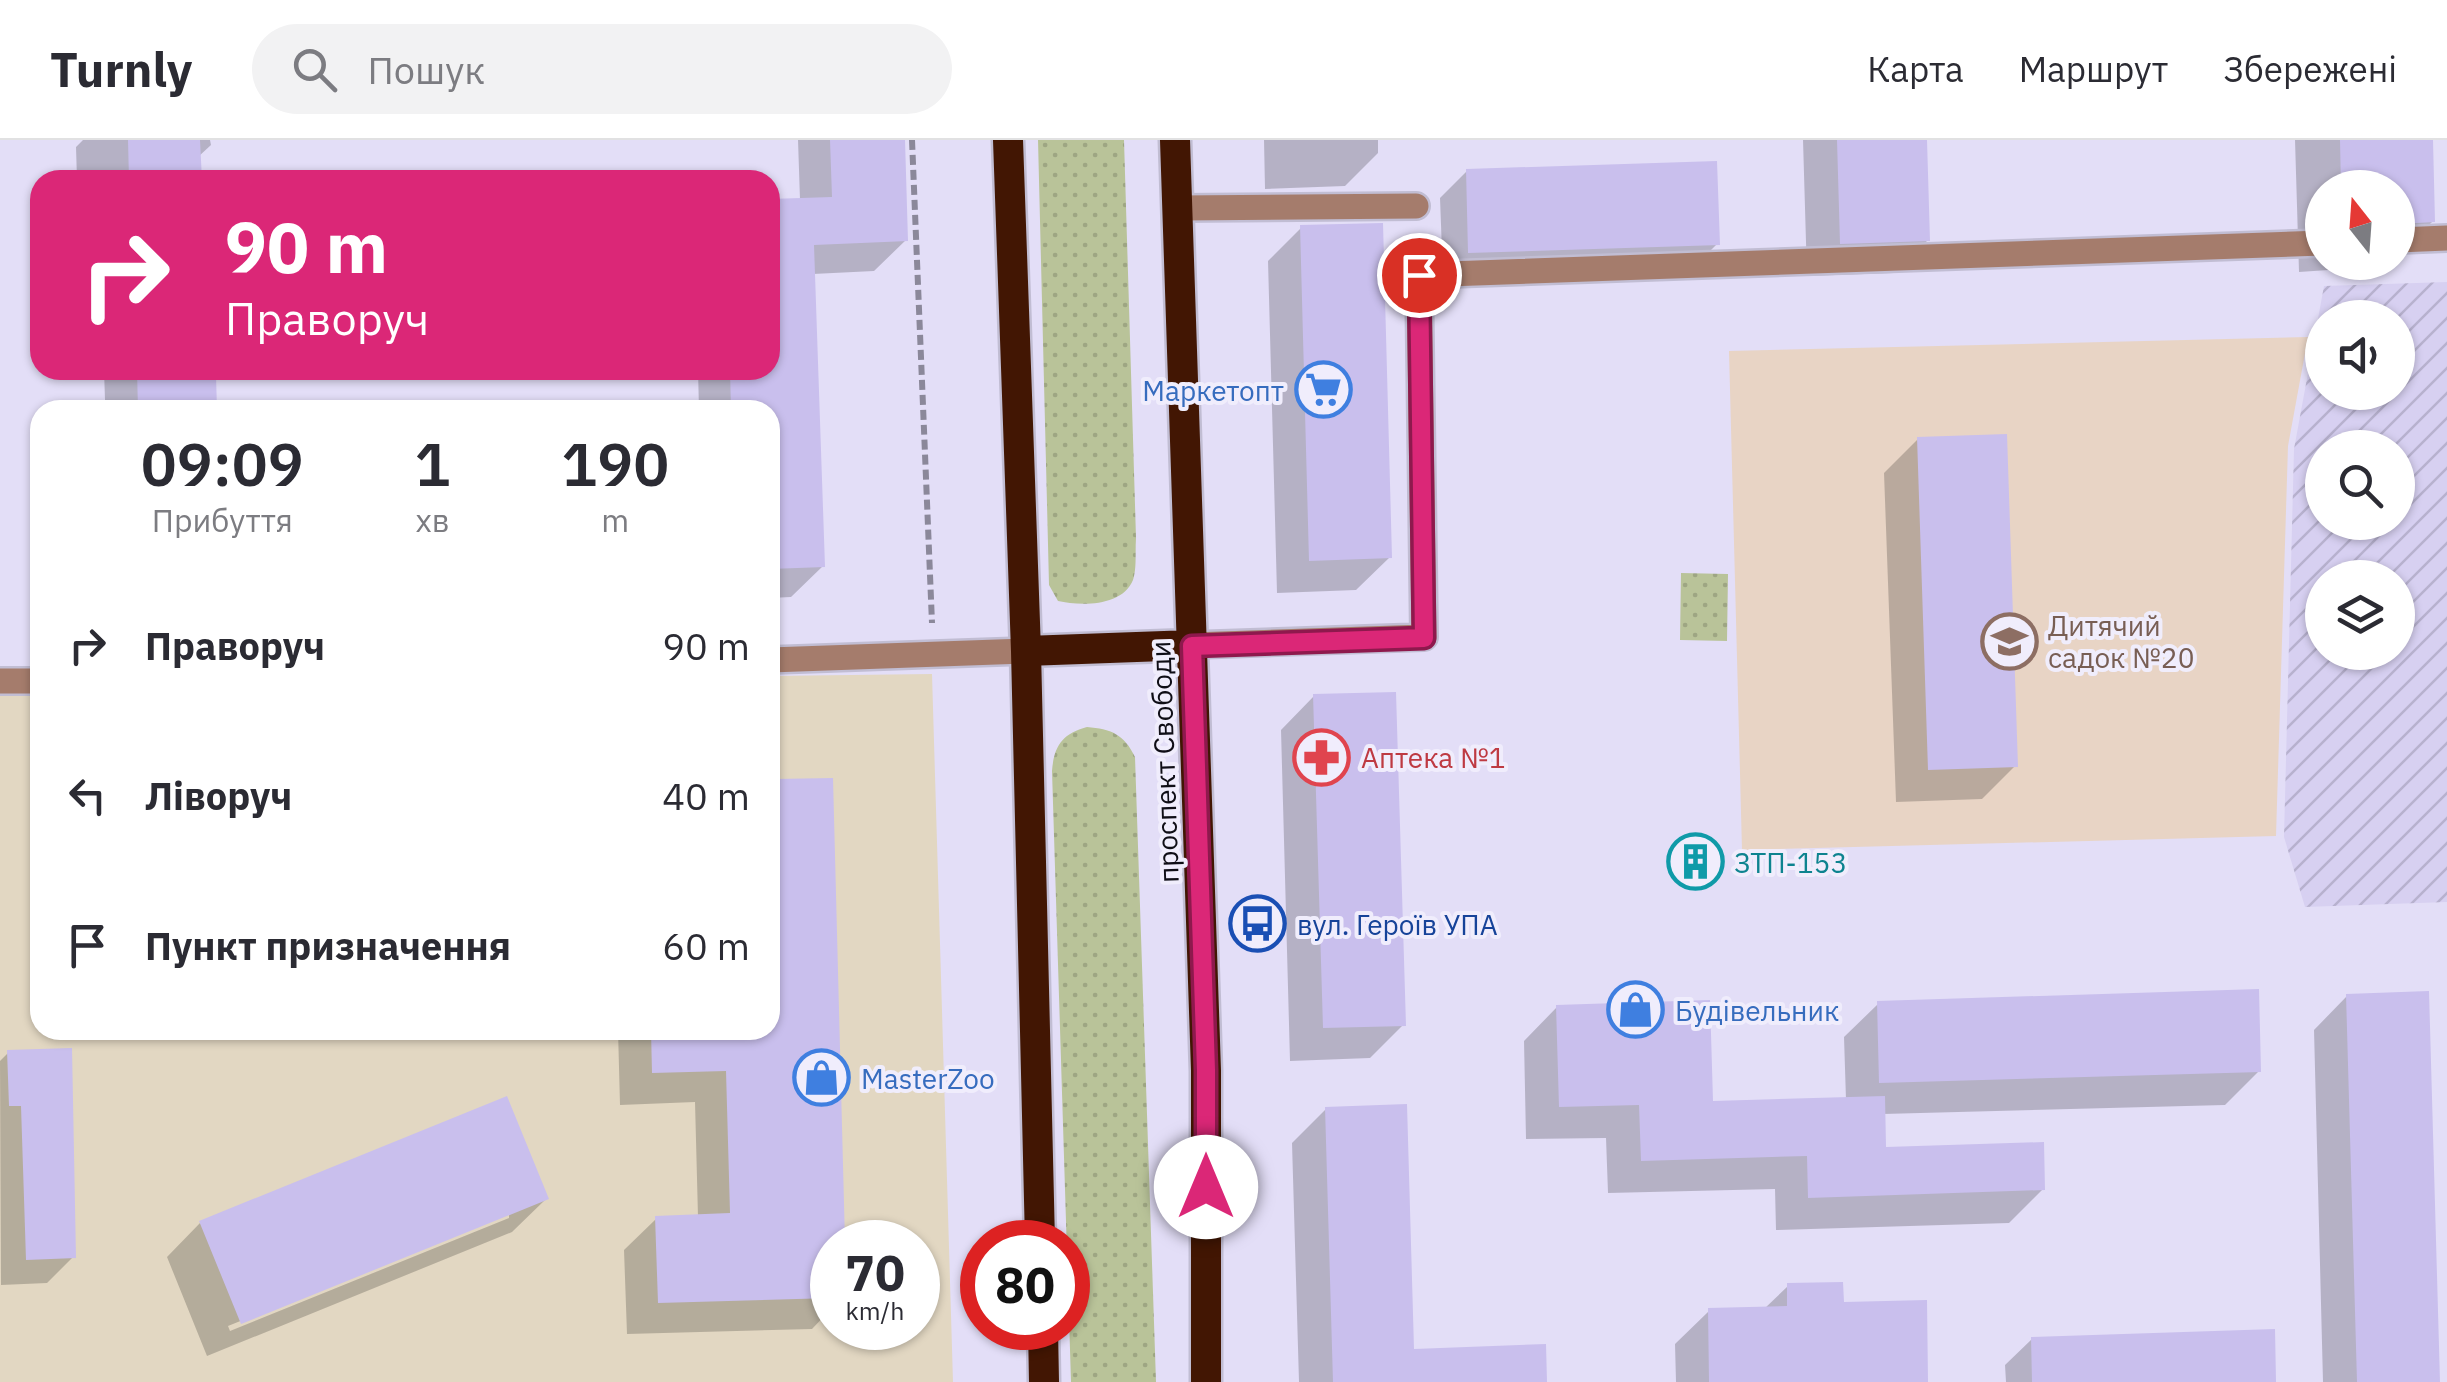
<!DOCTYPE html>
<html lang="uk">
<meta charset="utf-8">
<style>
body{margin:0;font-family:"IBM Plex Sans",sans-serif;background:#f2f2f3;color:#2b2b33;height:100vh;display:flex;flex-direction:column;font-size:38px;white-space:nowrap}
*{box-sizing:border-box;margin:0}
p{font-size:32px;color:#7c7c81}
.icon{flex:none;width:55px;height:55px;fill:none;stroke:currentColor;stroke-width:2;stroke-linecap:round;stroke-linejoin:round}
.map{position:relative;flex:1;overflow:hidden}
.panel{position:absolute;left:30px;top:260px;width:750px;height:640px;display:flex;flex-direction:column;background:#fff;border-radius:30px;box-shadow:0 2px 8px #0004}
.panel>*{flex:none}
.guide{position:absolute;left:30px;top:30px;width:750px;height:210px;border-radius:30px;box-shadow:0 2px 8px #0004;background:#db2777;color:#fff;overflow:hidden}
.needle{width:65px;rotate:343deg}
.fabs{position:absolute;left:2305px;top:30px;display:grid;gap:20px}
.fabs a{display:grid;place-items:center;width:110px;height:110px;border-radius:50%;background:#fff;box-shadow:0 2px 8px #0004;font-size:50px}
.speed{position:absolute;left:810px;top:1080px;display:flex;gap:20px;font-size:50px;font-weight:700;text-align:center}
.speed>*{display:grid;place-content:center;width:130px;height:130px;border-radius:50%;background:#fff;box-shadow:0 2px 8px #0004;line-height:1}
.speed small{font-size:25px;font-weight:400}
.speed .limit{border:15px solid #d22;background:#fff;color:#111}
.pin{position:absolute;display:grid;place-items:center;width:85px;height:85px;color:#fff;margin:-42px;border:5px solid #fff;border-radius:50%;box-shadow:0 2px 10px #0007}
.me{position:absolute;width:110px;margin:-55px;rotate:0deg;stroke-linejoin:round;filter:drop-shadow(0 0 8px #0008)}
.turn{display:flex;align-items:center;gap:35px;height:210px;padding:0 30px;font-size:45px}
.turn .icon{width:130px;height:130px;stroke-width:2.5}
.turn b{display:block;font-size:70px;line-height:85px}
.eta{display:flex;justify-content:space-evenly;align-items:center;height:170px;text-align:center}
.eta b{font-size:60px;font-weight:600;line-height:70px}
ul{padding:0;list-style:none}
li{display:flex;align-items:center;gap:30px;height:150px;padding:0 30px}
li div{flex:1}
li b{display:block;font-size:38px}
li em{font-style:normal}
header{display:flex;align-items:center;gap:60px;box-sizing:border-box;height:140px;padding:0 50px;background:#fff;border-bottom:2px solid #e1e1e2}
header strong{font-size:48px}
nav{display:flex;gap:55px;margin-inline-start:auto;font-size:35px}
.search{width:700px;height:90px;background:#f2f2f3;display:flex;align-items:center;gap:25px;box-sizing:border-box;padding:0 35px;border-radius:55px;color:#7c7c81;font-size:38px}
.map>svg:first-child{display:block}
.commercial{fill:#e2d7c2;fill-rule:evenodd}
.industrial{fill:url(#industrial-furrows);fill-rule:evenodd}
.education{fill:#e8d4c5}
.grass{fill:url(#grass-dots)}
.shadow{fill:#0003;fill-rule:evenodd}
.building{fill:#c9bfed}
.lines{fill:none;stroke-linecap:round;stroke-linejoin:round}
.lane-casing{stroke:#c1bdd3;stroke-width:30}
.street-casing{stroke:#c1bdd3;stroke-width:30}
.highway-casing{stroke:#c1bdd3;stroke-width:35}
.path{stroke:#8b889a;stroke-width:6;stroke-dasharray:10 5;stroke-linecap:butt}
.lane{stroke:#a57c6c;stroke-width:25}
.street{stroke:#a57c6c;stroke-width:25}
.highway{stroke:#421603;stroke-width:30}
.route-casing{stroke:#8e194d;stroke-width:25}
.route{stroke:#db2777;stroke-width:18}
.labels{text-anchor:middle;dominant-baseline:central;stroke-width:8;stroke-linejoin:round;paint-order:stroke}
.shop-label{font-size:28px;fill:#366cbe;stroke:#f0edfc;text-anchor:start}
.education-label{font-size:28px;fill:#785e54;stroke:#f0edfc;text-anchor:start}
.health-label{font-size:28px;fill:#be3a42;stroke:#f0edfc;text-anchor:start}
.street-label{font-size:28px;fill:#0f0e16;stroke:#f0edfc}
.culture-label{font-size:28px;fill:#0d838f;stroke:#f0edfc;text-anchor:start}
.transit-label{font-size:28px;fill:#164399;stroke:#f0edfc;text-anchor:start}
</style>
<header>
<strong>Turnly</strong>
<div class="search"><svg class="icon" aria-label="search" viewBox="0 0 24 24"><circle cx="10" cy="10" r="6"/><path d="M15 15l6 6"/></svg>Пошук</div>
<nav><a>Карта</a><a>Маршрут</a><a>Збережені</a></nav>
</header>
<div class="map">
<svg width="2447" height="1242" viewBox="0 0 2447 1242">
<defs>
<pattern id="industrial-furrows" width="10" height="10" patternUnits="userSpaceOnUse" patternTransform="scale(2.5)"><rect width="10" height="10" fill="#d7d0f1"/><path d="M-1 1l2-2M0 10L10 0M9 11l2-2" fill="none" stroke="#b7b1ce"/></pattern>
<pattern id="grass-dots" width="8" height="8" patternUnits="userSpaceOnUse" patternTransform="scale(2.5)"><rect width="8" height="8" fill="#b9c399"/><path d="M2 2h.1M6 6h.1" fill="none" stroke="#9ea683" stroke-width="1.8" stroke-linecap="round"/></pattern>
</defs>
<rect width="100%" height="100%" fill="#e3def7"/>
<!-- commercial -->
<path class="commercial" d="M 932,534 L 953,1242 L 0,1242 L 0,544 L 40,543 L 40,890 L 770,890 L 770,536 ZM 832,1102 L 918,1102 L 918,1188 L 832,1188 Z"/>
<!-- industrial -->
<path class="industrial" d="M 2447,142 L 2447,762 L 2305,767 L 2284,697 L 2294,309 L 2324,146 ZM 2322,178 L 2398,178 L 2398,252 L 2322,252 ZM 2322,308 L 2398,308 L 2398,382 L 2322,382 ZM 2322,438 L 2398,438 L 2398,512 L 2322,512 Z"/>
<!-- education -->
<path class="education" d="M 2308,197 L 2288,306 L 2276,696 L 1742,710 L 1729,211 Z"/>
<!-- grass -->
<path class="grass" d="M 1038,0 L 1124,0 L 1136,398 C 1135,411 1137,428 1133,440 C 1122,467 1080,466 1058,461 L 1049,445 Z
M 1681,433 L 1728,434 L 1727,501 L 1680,500 Z
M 1087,587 C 1111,589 1124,594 1135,617 L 1156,1242 L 1071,1242 L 1052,631 C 1054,606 1062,594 1087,587 Z"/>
<!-- shadow -->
<path class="shadow" d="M 83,0 L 210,0 L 211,5 L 198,17 L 199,40 L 77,40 L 76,7 Z
M 798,0 L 903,0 L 906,100 L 874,131 L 813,134 L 823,426 L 791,457 L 770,458 L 770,270 L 699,270 L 698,230 L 770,230 L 770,61 L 800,60 Z
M 1264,0 L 1378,0 L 1378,13 L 1345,46 L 1265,49 Z
M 1803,0 L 1925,0 L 1928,100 L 1894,133 L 1807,136 Z
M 2295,0 L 2430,0 L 2433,81 L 2398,116 L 2398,48 L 2322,48 L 2322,122 L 2391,122 L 2388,126 L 2299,132 Z
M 1467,31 L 1717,104 L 1691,130 L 1443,138 L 1440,58 Z
M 1301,88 L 1390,417 L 1356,450 L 1277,453 L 1268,121 Z
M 104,230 L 201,230 L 215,270 L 95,270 L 105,260 Z
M 1918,299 L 2015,626 L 1982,659 L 1896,662 L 1884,333 Z
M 1314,556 L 1403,885 L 1370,918 L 1290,921 L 1281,590 Z
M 831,640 L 843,1102 L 832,1102 L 832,1168 L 812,1189 L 627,1194 L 624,1110 L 657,1078 L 698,1077 L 695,962 L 620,965 L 618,890 L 770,890 L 770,647 L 775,642 Z
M 2347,856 L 2438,1242 L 2323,1242 L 2314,890 Z
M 1878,864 L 2259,931 L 2225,965 L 1883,974 L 1884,1009 L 2043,1049 L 2009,1083 L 1776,1090 L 1775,1049 L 1608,1053 L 1606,998 L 1526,999 L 1524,901 L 1557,867 L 1711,964 L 1846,960 L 1844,897 Z
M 8,913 L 73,1117 L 47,1143 L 1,1145 L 0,921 Z
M 1326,969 L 1412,1211 L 1544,1242 L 1299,1242 L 1292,1003 Z
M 546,1059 L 512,1092 L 207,1216 L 167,1117 L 200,1083 ZM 509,1073 L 509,1078 L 230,1191 L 228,1186 Z
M 1788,1146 L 1841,1165 L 1926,1242 L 1676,1242 L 1675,1204 L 1709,1171 L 1764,1169 Z
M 2032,1199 L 2274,1242 L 2006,1242 L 2005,1225 Z"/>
<!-- building -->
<path class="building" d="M 128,0 L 200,0 L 202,40 L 129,40 Z
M 830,0 L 905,0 L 908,101 L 814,105 L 825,427 L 770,429 L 770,270 L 731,270 L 730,230 L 770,230 L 770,59 L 832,57 Z
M 1837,0 L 1927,0 L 1930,101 L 1840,104 Z
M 2340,0 L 2433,0 L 2435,82 L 2398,84 L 2398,48 L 2341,48 Z
M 1717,21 L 1720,105 L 1468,113 L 1466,29 Z
M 1383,83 L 1392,418 L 1309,421 L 1300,85 Z
M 137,230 L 203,230 L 204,236 L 216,235 L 217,270 L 138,270 Z
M 2007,294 L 2018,627 L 1928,630 L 1917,297 Z
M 1396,552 L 1406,886 L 1323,888 L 1313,554 Z
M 833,638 L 845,1102 L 832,1102 L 832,1158 L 658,1163 L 655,1076 L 730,1073 L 726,931 L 652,933 L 651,890 L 770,890 L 770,847 L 780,847 L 774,639 Z
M 2259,849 L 2261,932 L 1879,943 L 1877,861 Z
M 2429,851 L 2440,1242 L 2357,1242 L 2346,854 Z
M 1710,860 L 1713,961 L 1885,956 L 1886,1007 L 2044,1002 L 2045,1050 L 1808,1058 L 1807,1016 L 1641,1021 L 1639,965 L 1559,967 L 1556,865 Z
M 72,908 L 76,1118 L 26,1120 L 21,966 L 9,966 L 7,910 Z
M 507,956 L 549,1059 L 241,1184 L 199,1081 Z
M 1407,964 L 1414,1209 L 1546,1204 L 1547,1242 L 1333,1242 L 1325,967 Z
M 1843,1142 L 1844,1162 L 1927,1160 L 1928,1242 L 1709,1242 L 1708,1168 L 1787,1166 L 1787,1143 Z
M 2275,1189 L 2276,1242 L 2032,1242 L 2031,1197 Z"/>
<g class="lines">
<defs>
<path id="lane" d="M 1179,68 L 1416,66
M 2398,100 L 2447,98
M 1192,505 L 1424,497 L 1419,135 L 2322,103"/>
<path id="street" d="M 770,520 L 1026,511
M 0,541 L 40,541"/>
<path id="highway" d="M 1008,0 L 1026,511 L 1040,1102
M 1175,0 L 1206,931 L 1206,1242
M 1026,511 L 1192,505
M 1043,1188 L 1044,1242"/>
</defs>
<!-- lane casing -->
<use href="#lane" class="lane-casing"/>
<!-- street casing -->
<use href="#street" class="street-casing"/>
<!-- highway casing -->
<use href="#highway" class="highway-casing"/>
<!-- path -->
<path class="path" d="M 912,0 L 932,483"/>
<!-- lane -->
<use href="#lane" class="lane"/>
<!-- street -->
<use href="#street" class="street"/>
<!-- highway -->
<use href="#highway" class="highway"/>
</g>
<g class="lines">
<defs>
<path id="route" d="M 1206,1047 L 1206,930 L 1192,506 L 1424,498 L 1419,135"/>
</defs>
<!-- route casing -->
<use href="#route" class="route-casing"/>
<!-- route -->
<use href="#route" class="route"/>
</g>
<!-- icons -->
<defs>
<symbol id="supermarket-ring" viewBox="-11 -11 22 22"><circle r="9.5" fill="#f0edfc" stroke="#3f7fe0" stroke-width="1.5"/><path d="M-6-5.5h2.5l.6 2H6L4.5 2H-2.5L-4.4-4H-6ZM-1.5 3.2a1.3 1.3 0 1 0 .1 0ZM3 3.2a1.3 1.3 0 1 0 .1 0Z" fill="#3f7fe0"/></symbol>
<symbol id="school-ring" viewBox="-11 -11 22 22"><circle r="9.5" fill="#f0edfc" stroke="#8d6e63" stroke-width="1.5"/><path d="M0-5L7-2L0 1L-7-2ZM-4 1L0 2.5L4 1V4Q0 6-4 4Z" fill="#8d6e63"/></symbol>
<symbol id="pharmacy-ring" viewBox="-11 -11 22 22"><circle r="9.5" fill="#f0edfc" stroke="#e0444e" stroke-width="1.5"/><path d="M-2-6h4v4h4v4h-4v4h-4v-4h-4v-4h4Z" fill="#e0444e"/></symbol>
<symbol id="building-ring" viewBox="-11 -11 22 22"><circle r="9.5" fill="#f0edfc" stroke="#0f9aa8" stroke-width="1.5"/><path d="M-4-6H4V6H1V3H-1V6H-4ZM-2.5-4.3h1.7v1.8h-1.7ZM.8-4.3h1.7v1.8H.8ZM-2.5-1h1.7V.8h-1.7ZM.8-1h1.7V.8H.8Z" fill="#0f9aa8"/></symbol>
<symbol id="bus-ring" viewBox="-11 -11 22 22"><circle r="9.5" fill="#f0edfc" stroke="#1a4fb4" stroke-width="1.5"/><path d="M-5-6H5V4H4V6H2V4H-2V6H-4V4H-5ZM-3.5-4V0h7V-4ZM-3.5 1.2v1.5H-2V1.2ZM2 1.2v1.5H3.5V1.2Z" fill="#1a4fb4"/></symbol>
<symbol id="shop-ring" viewBox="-11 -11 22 22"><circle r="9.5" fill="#f0edfc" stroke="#3f7fe0" stroke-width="1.5"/><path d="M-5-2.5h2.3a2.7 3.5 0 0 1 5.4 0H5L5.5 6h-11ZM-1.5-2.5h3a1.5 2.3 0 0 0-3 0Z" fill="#3f7fe0"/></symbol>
</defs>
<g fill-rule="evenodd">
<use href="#supermarket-ring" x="1292" y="218" width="63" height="63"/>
<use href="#school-ring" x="1978" y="470" width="63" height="63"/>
<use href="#pharmacy-ring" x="1290" y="586" width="63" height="63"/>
<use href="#building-ring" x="1664" y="690" width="63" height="63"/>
<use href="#bus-ring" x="1226" y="752" width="63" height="63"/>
<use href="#shop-ring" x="1604" y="838" width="63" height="63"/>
<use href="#shop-ring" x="790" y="906" width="63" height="63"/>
</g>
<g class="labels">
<!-- shop labels -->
<g class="shop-label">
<text x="1284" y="250" text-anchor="end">Маркетопт</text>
<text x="1675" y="870">Будівельник</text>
<text x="861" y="938">MasterZoo</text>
</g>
<!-- education labels -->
<g class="education-label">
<text x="2048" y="485">Дитячий<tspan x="2048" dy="32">садок №20</tspan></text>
</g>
<!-- health labels -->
<g class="health-label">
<text x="1361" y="617">Аптека №1</text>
</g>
<!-- street labels -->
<g class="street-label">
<text transform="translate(1164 622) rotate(-92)">проспект Свободи</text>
</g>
<!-- culture labels -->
<g class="culture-label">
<text x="1734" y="722">ЗТП-153</text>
</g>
<!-- transit labels -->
<g class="transit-label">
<text x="1297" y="784">вул. Героїв УПА</text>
</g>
</g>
</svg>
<div class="fabs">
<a><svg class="needle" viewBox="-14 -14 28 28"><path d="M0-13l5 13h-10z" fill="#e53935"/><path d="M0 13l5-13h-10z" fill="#7c7c81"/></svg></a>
<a><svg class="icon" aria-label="sound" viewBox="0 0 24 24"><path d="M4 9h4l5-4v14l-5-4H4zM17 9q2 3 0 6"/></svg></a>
<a><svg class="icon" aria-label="search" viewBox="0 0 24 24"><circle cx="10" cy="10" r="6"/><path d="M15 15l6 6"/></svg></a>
<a><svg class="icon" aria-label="layers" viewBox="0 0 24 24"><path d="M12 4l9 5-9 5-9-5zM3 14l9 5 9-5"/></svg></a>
</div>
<div class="speed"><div>70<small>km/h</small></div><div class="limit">80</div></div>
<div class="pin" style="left:1419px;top:135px;background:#d93025"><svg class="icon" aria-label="arrive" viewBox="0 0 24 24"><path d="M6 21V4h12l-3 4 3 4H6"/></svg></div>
<svg class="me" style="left:1206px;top:1047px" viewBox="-20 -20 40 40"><circle r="19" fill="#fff"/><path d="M0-13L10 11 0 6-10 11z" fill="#db2777"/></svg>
<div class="guide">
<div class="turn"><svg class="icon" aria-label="right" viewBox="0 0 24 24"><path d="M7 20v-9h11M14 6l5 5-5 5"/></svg><div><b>90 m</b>Праворуч</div></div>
</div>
<section class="panel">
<div class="eta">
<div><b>09:09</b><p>Прибуття</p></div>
<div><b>1</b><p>хв</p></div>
<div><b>190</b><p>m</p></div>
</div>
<ul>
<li><svg class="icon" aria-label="right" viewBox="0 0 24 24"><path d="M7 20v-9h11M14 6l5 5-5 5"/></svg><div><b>Праворуч</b></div><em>90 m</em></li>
<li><svg class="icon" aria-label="left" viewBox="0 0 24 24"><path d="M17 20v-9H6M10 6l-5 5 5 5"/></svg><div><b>Ліворуч</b></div><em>40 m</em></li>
<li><svg class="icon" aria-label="arrive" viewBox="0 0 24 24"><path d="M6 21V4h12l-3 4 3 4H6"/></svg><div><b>Пункт призначення</b></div><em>60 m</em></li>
</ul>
</section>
</div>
